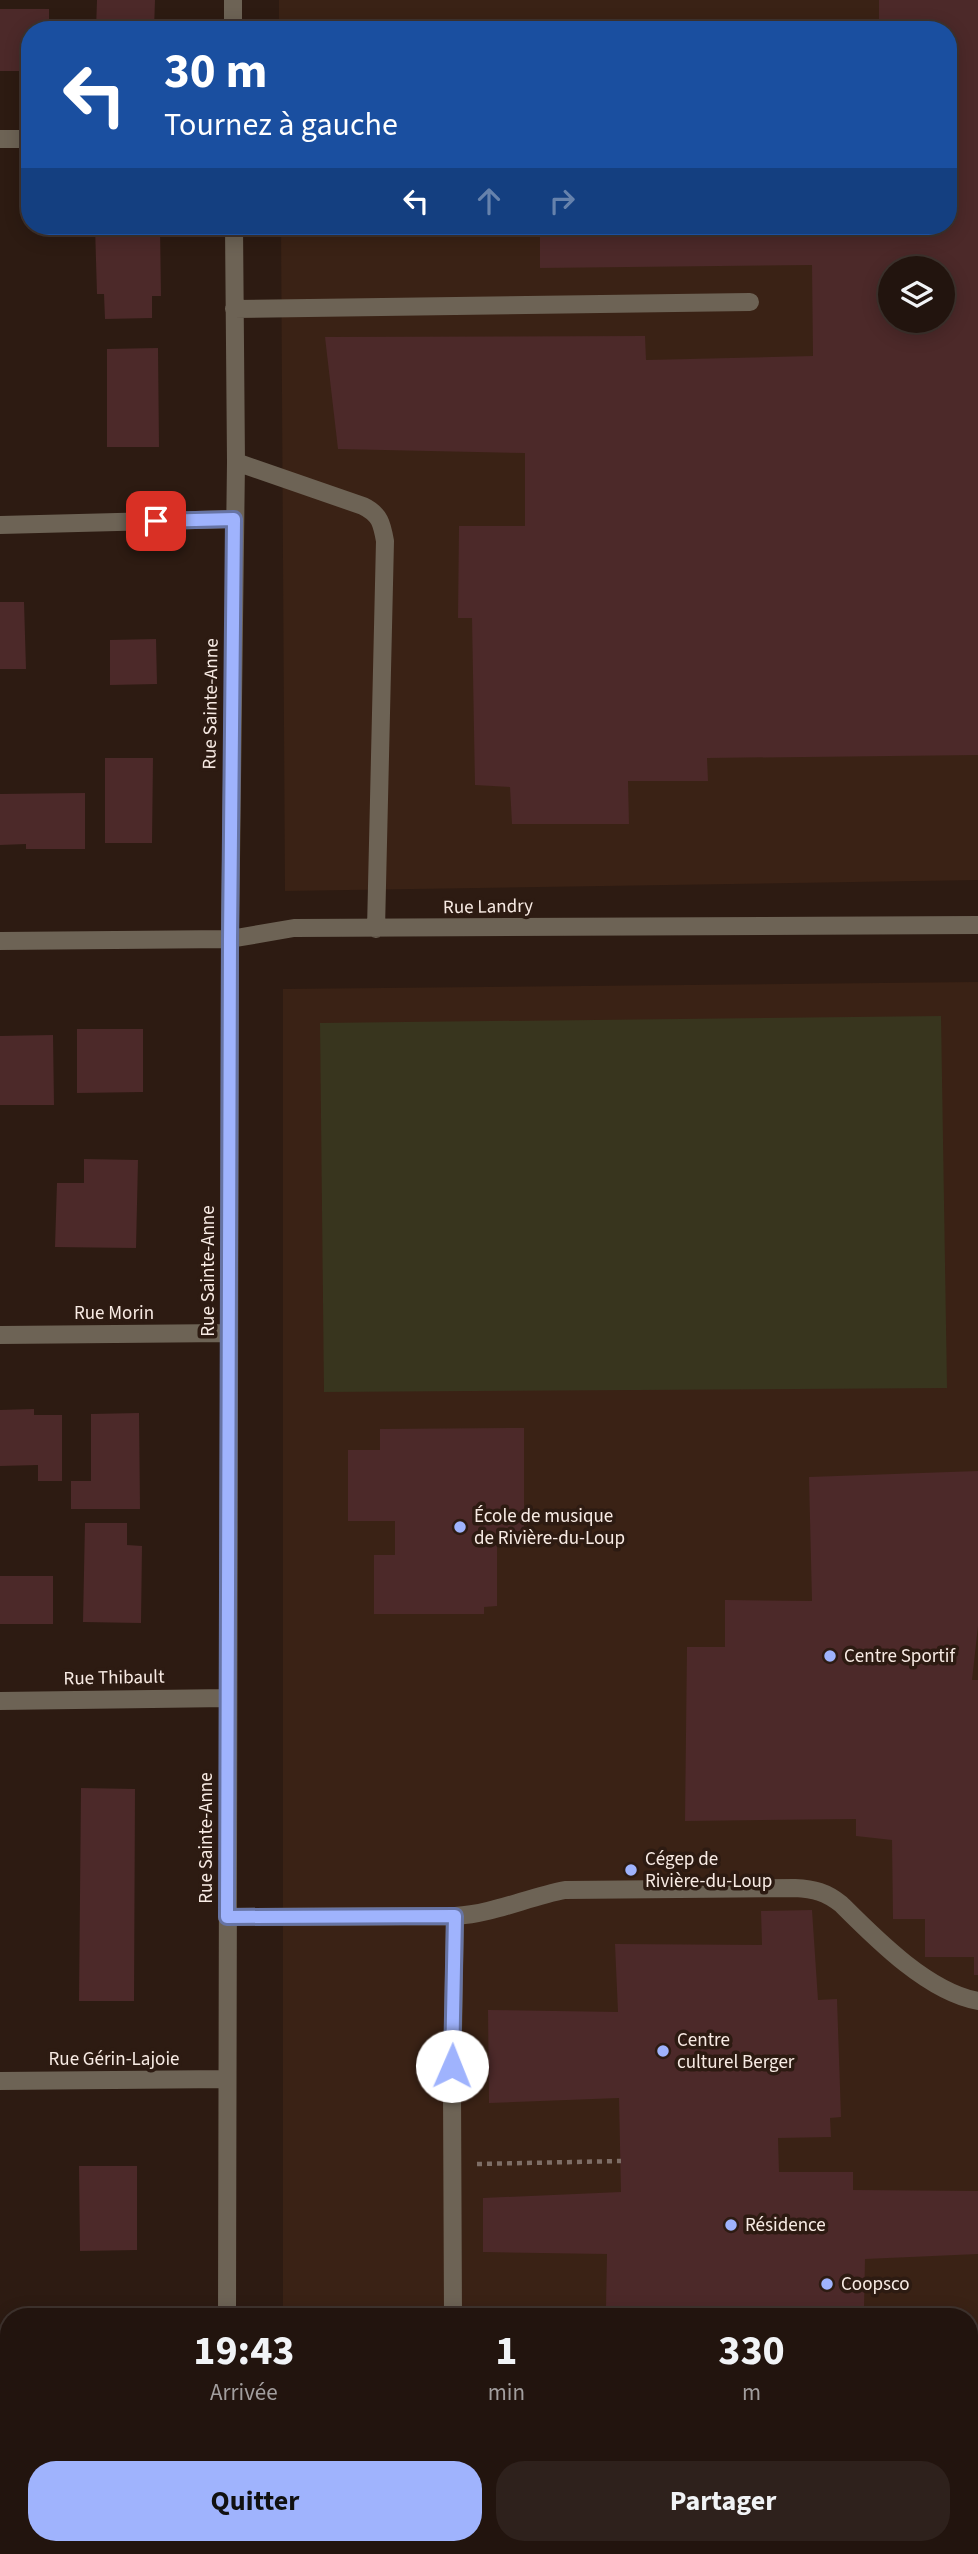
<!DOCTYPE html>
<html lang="fr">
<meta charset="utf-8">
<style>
body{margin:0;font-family:"Source Sans 3",sans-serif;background:#2e211c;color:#f1f3f6;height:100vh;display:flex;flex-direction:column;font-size:26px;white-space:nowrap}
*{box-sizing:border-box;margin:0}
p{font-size:23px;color:#a29e9e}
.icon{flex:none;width:38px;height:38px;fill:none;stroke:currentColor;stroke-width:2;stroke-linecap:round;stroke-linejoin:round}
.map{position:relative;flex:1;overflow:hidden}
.drawer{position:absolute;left:0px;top:2308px;width:978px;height:247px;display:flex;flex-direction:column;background:#22140e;border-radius:28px 28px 0 0;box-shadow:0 4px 18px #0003,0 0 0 2px #3f332e}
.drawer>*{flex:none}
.hud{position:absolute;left:21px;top:21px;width:936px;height:214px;border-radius:28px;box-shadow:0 4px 18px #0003,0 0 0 2px #3f332e;background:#1a4fa0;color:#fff;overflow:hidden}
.buttons{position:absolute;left:878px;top:256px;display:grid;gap:14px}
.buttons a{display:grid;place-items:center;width:77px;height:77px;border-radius:50%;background:#22140e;box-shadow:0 4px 18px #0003,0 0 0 2px #3f332e;font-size:35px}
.pin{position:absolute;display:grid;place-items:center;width:60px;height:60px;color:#fff;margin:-30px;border-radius:14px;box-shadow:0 4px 10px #0006}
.me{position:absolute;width:77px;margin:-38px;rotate:1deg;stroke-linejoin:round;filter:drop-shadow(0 0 5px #0008)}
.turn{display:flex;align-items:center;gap:24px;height:147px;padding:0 28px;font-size:32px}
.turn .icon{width:91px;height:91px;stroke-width:2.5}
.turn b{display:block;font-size:49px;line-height:60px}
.lanes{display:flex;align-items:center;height:66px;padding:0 28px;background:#0003;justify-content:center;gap:35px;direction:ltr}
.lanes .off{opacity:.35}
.eta{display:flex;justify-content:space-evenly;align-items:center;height:119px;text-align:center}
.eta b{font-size:42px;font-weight:700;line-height:49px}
.cta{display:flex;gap:14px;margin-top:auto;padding:14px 28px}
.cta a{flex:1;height:80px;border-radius:28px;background:#9fb3fd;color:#111;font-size:28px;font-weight:700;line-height:80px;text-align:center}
.cta a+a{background:#2e211c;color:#f1f3f6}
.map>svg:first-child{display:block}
.built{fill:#3a2215;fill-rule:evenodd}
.park{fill:url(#park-dots)}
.pitch{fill:#38351e}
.building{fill:#4c2929;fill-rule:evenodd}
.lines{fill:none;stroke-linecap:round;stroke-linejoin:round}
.path{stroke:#7e6e66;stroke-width:4.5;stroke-dasharray:5 5;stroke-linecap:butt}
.minor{stroke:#6d6355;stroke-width:18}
.route-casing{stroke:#6774a4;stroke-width:18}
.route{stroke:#9fb3fd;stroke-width:12}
.poi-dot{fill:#9fb3fd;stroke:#2d1b12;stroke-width:2.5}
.labels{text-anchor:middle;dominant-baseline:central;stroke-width:7;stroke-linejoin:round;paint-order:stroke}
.street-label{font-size:19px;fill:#f8ebe4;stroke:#2d1b12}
.poi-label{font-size:19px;fill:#f8ebe4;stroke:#2d1b12;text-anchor:start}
</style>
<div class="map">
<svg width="978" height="2554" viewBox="0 0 978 2554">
<defs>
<pattern id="park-dots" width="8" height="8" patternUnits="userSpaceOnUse" patternTransform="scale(1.75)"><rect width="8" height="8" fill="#38351e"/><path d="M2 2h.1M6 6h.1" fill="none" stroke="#4c4934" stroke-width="1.8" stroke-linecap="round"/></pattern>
</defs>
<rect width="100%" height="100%" fill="#2d1b12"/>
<!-- built -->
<path class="built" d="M 279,0 L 978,0 L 978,880 L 285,891 L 281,226 L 948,226 L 948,30 L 279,30 ZM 891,268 L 943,268 L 943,320 L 891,320 Z
M 978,982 L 978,2420 L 970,2420 L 970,2317 L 283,2317 L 283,989 Z
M 970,2521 L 978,2521 L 978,2554 L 0,2554 L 0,2524 L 9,2524 L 9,2546 L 970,2546 Z"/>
<!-- park -->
<path class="park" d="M 970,2522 L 978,2522 L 978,2554 L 944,2554 L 944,2546 L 970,2546 Z"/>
<!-- pitch -->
<path class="pitch" d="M 941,1016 L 947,1388 L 324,1392 L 320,1023 Z"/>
<!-- building -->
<path class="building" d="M 97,0 L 155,0 L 154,30 L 96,30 Z
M 879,0 L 978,0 L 978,755 L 707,758 L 708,781 L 628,781 L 629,824 L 512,824 L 510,787 L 475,785 L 472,618 L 458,618 L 459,526 L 525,526 L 525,453 L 338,449 L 325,337 L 645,336 L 646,360 L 813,356 L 812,265 L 540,268 L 540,226 L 948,226 L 948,30 L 879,30 ZM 891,268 L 943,268 L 943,320 L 891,320 Z
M 0,9 L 49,9 L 49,30 L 30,30 L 30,71 L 0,71 Z
M 95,226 L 160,226 L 161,296 L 152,296 L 152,318 L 105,319 L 104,294 L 97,294 Z
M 158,348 L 159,447 L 107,447 L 107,349 Z
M 0,602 L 24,602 L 26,669 L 0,669 Z
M 156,639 L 157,684 L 110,685 L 110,640 Z
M 105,758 L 153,758 L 152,843 L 105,843 Z
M 85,793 L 85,849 L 26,849 L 26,844 L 0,845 L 0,794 Z
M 77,1029 L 143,1029 L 143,1092 L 77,1093 Z
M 53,1035 L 54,1105 L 0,1105 L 0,1036 Z
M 84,1159 L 138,1160 L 136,1248 L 55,1247 L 57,1183 L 84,1183 Z
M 34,1409 L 34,1415 L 62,1415 L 62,1481 L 38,1481 L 38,1465 L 0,1466 L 0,1410 Z
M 139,1413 L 140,1509 L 71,1509 L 71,1481 L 91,1481 L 91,1414 Z
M 524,1428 L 524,1533 L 497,1533 L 497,1606 L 484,1607 L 484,1614 L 374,1614 L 374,1555 L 395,1555 L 395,1521 L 348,1521 L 348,1450 L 380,1450 L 380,1429 Z
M 978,1471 L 978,1626 L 972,1680 L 978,1680 L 978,1975 L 974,1975 L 974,1957 L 925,1957 L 925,1919 L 893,1919 L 892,1840 L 856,1836 L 856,1819 L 685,1821 L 687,1647 L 725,1647 L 725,1600 L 812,1601 L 809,1477 Z
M 85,1523 L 127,1523 L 127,1545 L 142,1546 L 141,1623 L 83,1622 Z
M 0,1576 L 53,1576 L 53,1624 L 0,1624 Z
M 81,1788 L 135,1789 L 134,2001 L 79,2001 Z
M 812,1910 L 818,2000 L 837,1999 L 841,2117 L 830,2118 L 831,2137 L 778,2138 L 779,2172 L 853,2172 L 853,2190 L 978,2191 L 978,2254 L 865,2259 L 864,2309 L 718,2309 L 606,2307 L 607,2254 L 483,2252 L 483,2198 L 621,2192 L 619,2098 L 489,2103 L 488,2010 L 618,2012 L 615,1944 L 762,1945 L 761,1911 Z
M 79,2166 L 137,2166 L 137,2250 L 80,2251 Z"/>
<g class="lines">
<!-- path -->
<path class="path" d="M 477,2164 L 621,2161"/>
<!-- minor -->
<path class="minor" d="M 233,0 L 233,30
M 0,139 L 30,139
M 234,309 L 750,302
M 236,462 L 363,506 C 380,514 382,524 385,541 L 376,929
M 0,525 L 235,519
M 0,941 L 230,939 L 294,928 L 978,925
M 0,1335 L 229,1333
M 0,1701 L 228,1698
M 455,1916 C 493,1914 528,1897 565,1890 L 795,1888 C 814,1889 826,1892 841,1904 C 876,1939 928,1992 978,2001
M 227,1917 L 455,1916 L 452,2091 L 453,2317
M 0,2081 L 227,2079
M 227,2317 L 230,939 L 236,462 L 234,226
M 970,2470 L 978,2470
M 0,2473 L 9,2473
M 215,2554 L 217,2546
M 455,2554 L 455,2546"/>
</g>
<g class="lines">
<defs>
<path id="route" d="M 156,521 L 234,519 L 230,939 L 227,1917 L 455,1916 L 452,2066"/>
</defs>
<!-- route casing -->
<use href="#route" class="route-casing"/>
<!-- route -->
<use href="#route" class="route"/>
</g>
<!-- markers -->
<g class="poi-dot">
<circle cx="460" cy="1527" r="7"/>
<circle cx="830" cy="1656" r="7"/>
<circle cx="631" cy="1870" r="7"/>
<circle cx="663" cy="2051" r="7"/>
<circle cx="731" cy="2225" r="7"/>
<circle cx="827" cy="2284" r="7"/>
</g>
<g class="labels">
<!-- street labels -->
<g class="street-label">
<text transform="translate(211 704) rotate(-89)">Rue Sainte-Anne</text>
<text transform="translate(488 907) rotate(-1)">Rue Landry</text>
<text transform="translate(208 1271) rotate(-90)">Rue Sainte-Anne</text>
<text x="114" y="1313">Rue Morin</text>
<text transform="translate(114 1678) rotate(-1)">Rue Thibault</text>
<text transform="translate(206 1838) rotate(-90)">Rue Sainte-Anne</text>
<text x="114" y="2059">Rue Gérin-Lajoie</text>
</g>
<!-- poi labels -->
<g class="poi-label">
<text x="474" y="1516">École de musique<tspan x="474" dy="22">de Rivière-du-Loup</tspan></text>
<text x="844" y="1656">Centre Sportif</text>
<text x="645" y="1859">Cégep de<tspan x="645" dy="22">Rivière-du-Loup</tspan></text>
<text x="677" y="2040">Centre<tspan x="677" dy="22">culturel Berger</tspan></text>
<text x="745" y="2225">Résidence</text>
<text x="841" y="2284">Coopsco</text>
</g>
</g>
</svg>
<div class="buttons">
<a><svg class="icon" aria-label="layers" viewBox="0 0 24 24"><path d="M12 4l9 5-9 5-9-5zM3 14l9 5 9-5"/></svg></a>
</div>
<div class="pin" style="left:156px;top:521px;background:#d93025"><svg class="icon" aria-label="arrive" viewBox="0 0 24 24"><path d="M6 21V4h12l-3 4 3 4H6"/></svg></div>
<svg class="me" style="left:452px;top:2066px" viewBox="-20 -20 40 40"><circle r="19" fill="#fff"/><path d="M0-13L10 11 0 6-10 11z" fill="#9fb3fd"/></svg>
<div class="hud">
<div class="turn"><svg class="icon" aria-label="left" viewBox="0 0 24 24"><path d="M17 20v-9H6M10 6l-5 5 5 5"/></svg><div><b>30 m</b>Tournez à gauche</div></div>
<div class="lanes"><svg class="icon" aria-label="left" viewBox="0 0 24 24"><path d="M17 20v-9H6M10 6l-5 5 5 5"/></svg><svg class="icon off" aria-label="ahead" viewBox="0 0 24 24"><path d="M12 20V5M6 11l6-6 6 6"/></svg><svg class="icon off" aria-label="right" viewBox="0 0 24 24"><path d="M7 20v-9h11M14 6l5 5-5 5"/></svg></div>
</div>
<section class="drawer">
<div class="eta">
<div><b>19:43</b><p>Arrivée</p></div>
<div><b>1</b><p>min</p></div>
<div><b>330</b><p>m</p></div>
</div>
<div class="cta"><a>Quitter</a><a>Partager</a></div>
</section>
</div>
